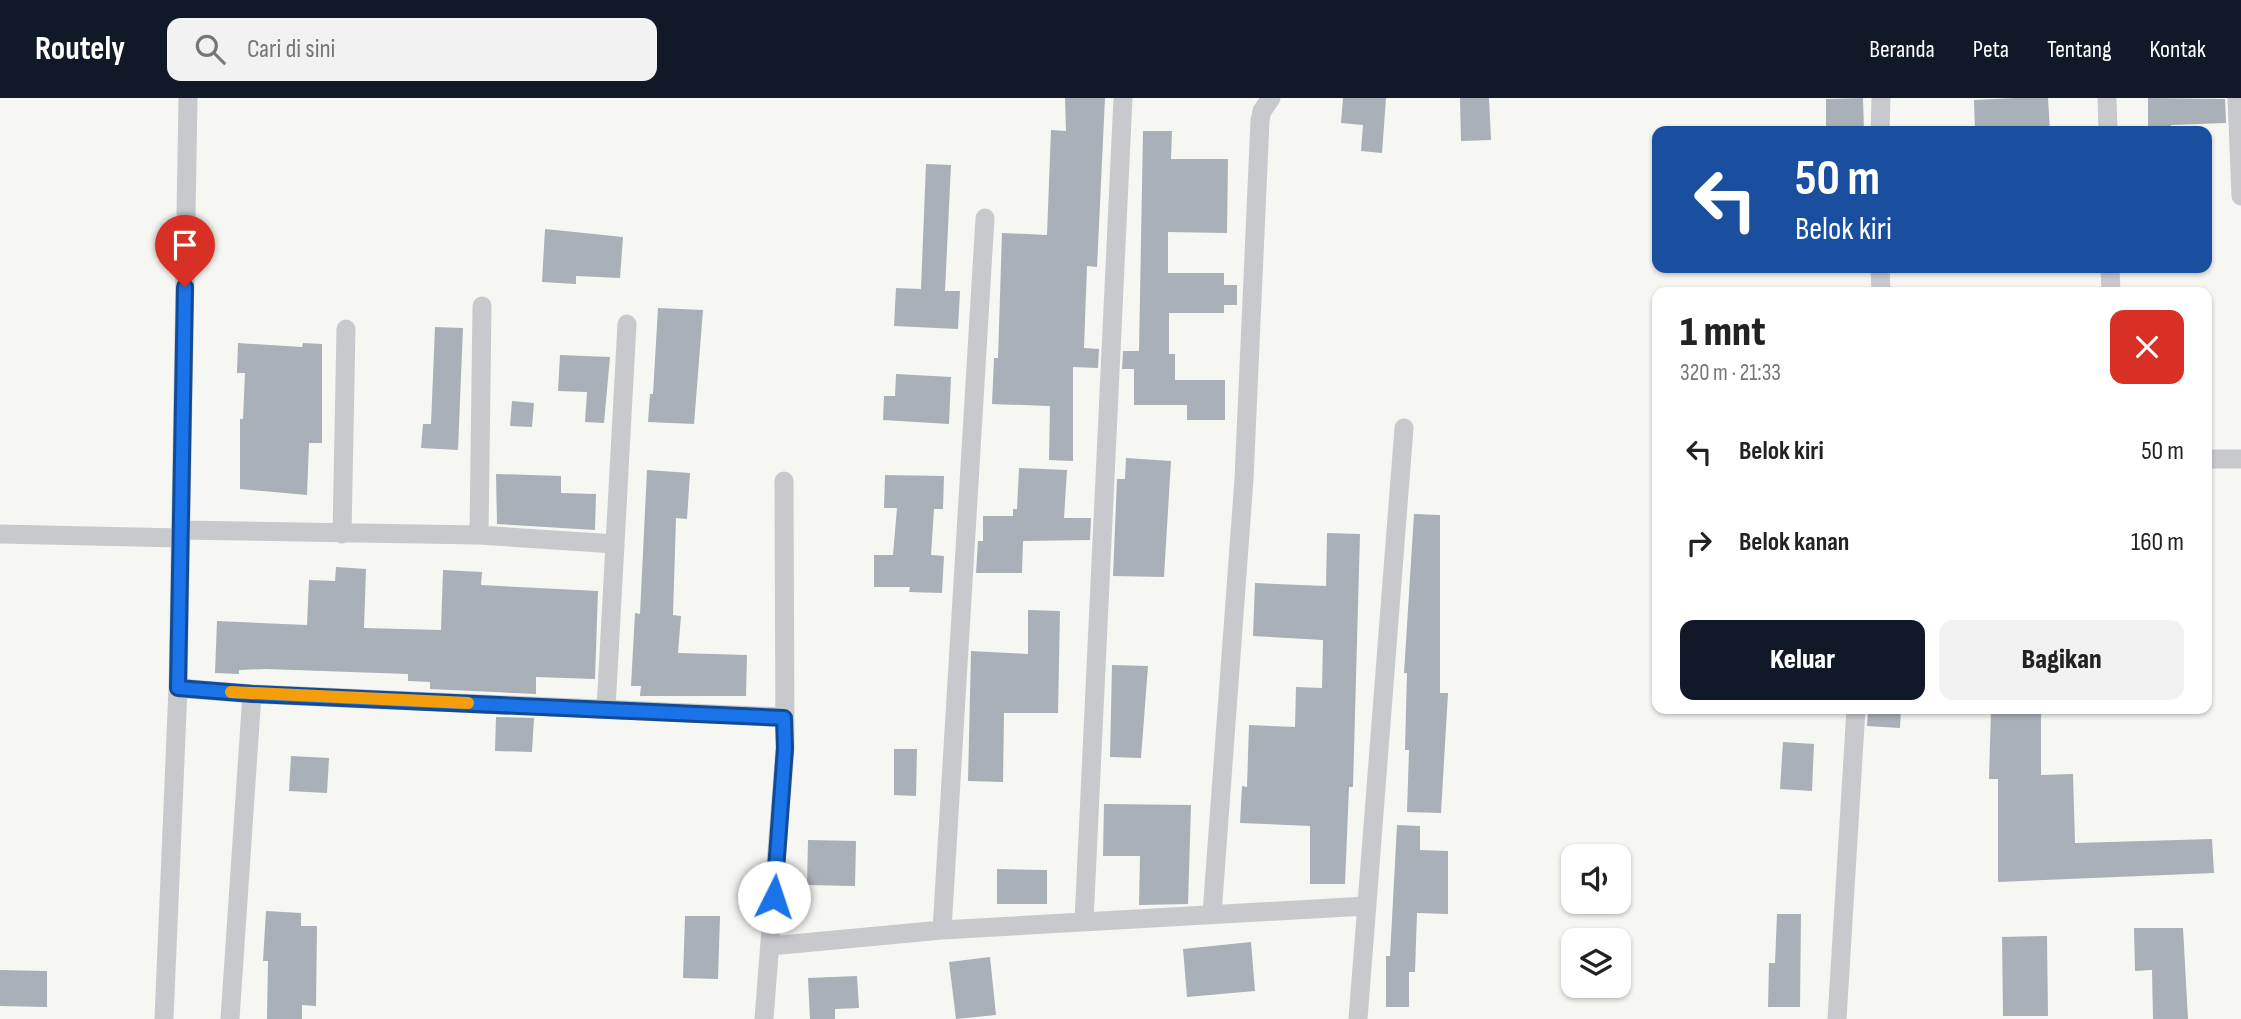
<!DOCTYPE html>
<html lang="id">
<meta charset="utf-8">
<style>
body{margin:0;font-family:"Sofia Sans Condensed",sans-serif;background:#f2f2f2;color:#222;height:100vh;display:flex;flex-direction:column;font-size:26px;white-space:nowrap}
*{box-sizing:border-box;margin:0}
p{font-size:23px;color:#767676}
.icon{flex:none;width:38px;height:38px;fill:none;stroke:currentColor;stroke-width:2;stroke-linecap:round;stroke-linejoin:round}
.map{position:relative;flex:1;overflow:hidden}
.panel{position:absolute;left:1652px;top:189px;width:560px;height:427px;display:flex;flex-direction:column;background:#fff;border-radius:14px;box-shadow:0 2px 5px #0004}
.panel>*{flex:none}
.top-card{position:absolute;left:1652px;top:28px;width:560px;height:147px;border-radius:14px;box-shadow:0 2px 5px #0004;background:#1a4fa0;color:#fff;overflow:hidden}
.buttons{position:absolute;left:1561px;top:746px;display:grid;gap:14px}
.buttons a{display:grid;place-items:center;width:70px;height:70px;border-radius:14px;background:#fff;box-shadow:0 2px 5px #0004;font-size:35px}
.pin{position:absolute;display:grid;place-items:center;width:60px;height:60px;color:#fff;margin:-72px -30px;border-radius:50% 50% 50% 0;rotate:-45deg;box-shadow:0 0 7px #0007}
.pin .icon{rotate:45deg}
.me{position:absolute;width:77px;margin:-38px;rotate:4deg;stroke-linejoin:round;filter:drop-shadow(0 0 5px #0008)}
.turn{display:flex;align-items:center;gap:24px;height:147px;padding:0 28px;font-size:32px}
.turn .icon{width:91px;height:91px;stroke-width:2.5}
.turn b{display:block;font-size:49px;line-height:60px}
.round{display:grid;place-items:center;flex:none;width:74px;height:74px;border-radius:14px;background:#f2f2f2}
.summary{display:flex;align-items:center;justify-content:space-between;height:119px;padding:0 28px}
h1{font-size:42px;font-weight:800;line-height:52px}
.action{display:flex;gap:14px;margin-top:auto;padding:14px 28px}
.action a{flex:1;height:80px;border-radius:14px;background:#111827;color:#fff;font-size:28px;font-weight:800;line-height:80px;text-align:center}
.action a+a{background:#f2f2f2;color:#222}
ul{padding:0;list-style:none}
li{display:flex;align-items:center;gap:21px;height:91px;padding:0 28px}
li div{flex:1}
li b{display:block;font-size:26px}
li em{font-style:normal}
header{display:flex;align-items:center;gap:42px;box-sizing:border-box;height:98px;padding:0 35px;background:#111827;color:#fff}
header strong{font-size:33px}
nav{display:flex;gap:38px;margin-inline-start:auto;font-size:24px}
.search{width:490px;height:63px;background:#f2f2f2;display:flex;align-items:center;gap:18px;box-sizing:border-box;padding:0 24px;border-radius:14px;color:#767676;font-size:26px}
.map>svg:first-child{display:block}
.building{fill:#aab0b8}
.lines{fill:none;stroke-linecap:round;stroke-linejoin:round}
.street{stroke:#c7c9cd;stroke-width:19}
.route-casing{stroke:#114b97;stroke-width:18}
.route{stroke:#1a73e8;stroke-width:12}
.slow{stroke:#f59e0b;stroke-width:12}
</style>
<header>
<strong>Routely</strong>
<div class="search"><svg class="icon" aria-label="search" viewBox="0 0 24 24"><circle cx="10" cy="10" r="6"/><path d="M15 15l6 6"/></svg>Cari di sini</div>
<nav><a>Beranda</a><a>Peta</a><a>Tentang</a><a>Kontak</a></nav>
</header>
<div class="map">
<svg width="2241" height="921" viewBox="0 0 2241 921">
<rect width="100%" height="100%" fill="#f6f7f3"/>
<!-- building -->
<path class="building" d="M 1065,0 L 1105,0 L 1097,169 L 1087,168 L 1084,250 L 1099,251 L 1098,270 L 1073,269 L 1073,363 L 1049,362 L 1050,308 L 992,306 L 994,260 L 998,260 L 1002,135 L 1047,137 L 1051,32 L 1066,33 Z
M 1343,0 L 1386,0 L 1382,55 L 1361,53 L 1363,27 L 1341,25 Z
M 1460,0 L 1489,0 L 1491,42 L 1461,43 Z
M 1863,0 L 1864,33 L 1826,33 L 1826,1 Z
M 2016,0 L 2048,0 L 2050,33 L 1975,33 L 1974,2 Z
M 2148,0 L 2225,1 L 2226,25 L 2171,27 L 2171,33 L 2148,33 Z
M 1143,33 L 1172,33 L 1171,61 L 1228,61 L 1227,135 L 1168,134 L 1168,175 L 1224,175 L 1224,187 L 1237,187 L 1237,207 L 1224,207 L 1224,215 L 1169,215 L 1169,256 L 1175,256 L 1175,282 L 1225,282 L 1225,322 L 1187,322 L 1187,307 L 1134,307 L 1134,271 L 1122,271 L 1123,253 L 1139,253 Z
M 926,66 L 951,67 L 945,193 L 960,193 L 958,231 L 894,228 L 896,190 L 921,191 Z
M 545,131 L 623,139 L 620,180 L 576,178 L 576,186 L 542,184 Z
M 658,210 L 703,212 L 694,326 L 648,324 L 650,296 L 653,296 Z
M 435,229 L 463,230 L 458,352 L 421,350 L 423,326 L 431,326 Z
M 238,245 L 302,249 L 303,245 L 322,246 L 322,345 L 309,345 L 307,397 L 240,391 L 240,321 L 243,321 L 245,275 L 237,275 Z
M 560,257 L 610,259 L 604,325 L 585,324 L 587,294 L 558,293 Z
M 896,276 L 951,279 L 949,326 L 883,322 L 884,298 L 895,298 Z
M 512,303 L 534,305 L 532,329 L 510,328 Z
M 1126,360 L 1171,363 L 1164,479 L 1113,478 L 1117,381 L 1125,381 Z
M 1019,370 L 1067,372 L 1064,420 L 1091,420 L 1090,442 L 1023,443 L 1022,475 L 976,475 L 978,443 L 983,443 L 983,418 L 1013,418 L 1013,411 L 1017,411 Z
M 647,372 L 690,375 L 687,421 L 676,420 L 673,517 L 681,518 L 678,555 L 747,557 L 746,598 L 640,598 L 641,588 L 631,588 L 635,515 L 640,516 Z
M 496,376 L 561,378 L 561,395 L 596,396 L 595,432 L 497,426 Z
M 885,377 L 944,378 L 943,411 L 934,411 L 931,457 L 944,458 L 942,495 L 909,494 L 910,489 L 874,489 L 874,457 L 893,457 L 897,410 L 884,410 Z
M 1414,416 L 1440,417 L 1440,595 L 1448,595 L 1441,715 L 1407,714 L 1409,652 L 1405,652 L 1407,575 L 1404,575 Z
M 1327,435 L 1360,436 L 1353,689 L 1349,689 L 1345,786 L 1310,786 L 1310,728 L 1240,725 L 1242,688 L 1247,689 L 1249,627 L 1295,629 L 1296,589 L 1322,590 L 1323,542 L 1253,538 L 1255,485 L 1326,488 Z
M 336,469 L 366,471 L 364,530 L 441,532 L 443,472 L 482,474 L 481,487 L 598,493 L 595,581 L 536,579 L 536,596 L 430,591 L 430,584 L 408,583 L 408,576 L 266,571 L 239,572 L 239,576 L 215,575 L 217,523 L 307,527 L 309,482 L 335,483 Z
M 1028,512 L 1060,513 L 1058,615 L 1004,615 L 1003,684 L 968,683 L 971,553 L 1028,556 Z
M 1112,567 L 1148,568 L 1141,660 L 1110,659 Z
M 1868,611 L 1901,611 L 1900,630 L 1867,628 Z
M 1991,611 L 2041,611 L 2041,677 L 2073,676 L 2075,745 L 2212,741 L 2214,775 L 1998,784 L 1998,681 L 1989,681 Z
M 496,619 L 534,620 L 532,654 L 495,653 Z
M 1783,644 L 1814,646 L 1812,693 L 1780,691 Z
M 894,651 L 917,651 L 916,698 L 894,697 Z
M 291,658 L 329,660 L 327,695 L 289,693 Z
M 1104,706 L 1191,707 L 1188,806 L 1139,807 L 1140,758 L 1103,758 Z
M 1397,727 L 1420,728 L 1420,752 L 1448,753 L 1448,816 L 1417,815 L 1415,874 L 1409,874 L 1409,909 L 1386,909 L 1386,858 L 1390,858 Z
M 808,742 L 856,743 L 855,788 L 807,787 Z
M 997,771 L 1047,772 L 1047,806 L 997,806 Z
M 266,813 L 301,815 L 301,828 L 317,828 L 316,908 L 302,907 L 302,921 L 267,921 L 268,863 L 263,863 Z
M 1777,816 L 1801,816 L 1800,909 L 1768,909 L 1769,865 L 1775,865 Z
M 685,818 L 720,818 L 718,881 L 683,880 Z
M 2134,830 L 2183,830 L 2188,921 L 2153,921 L 2152,872 L 2135,873 Z
M 2047,838 L 2048,918 L 2003,918 L 2002,839 Z
M 1251,844 L 1255,893 L 1187,899 L 1183,851 Z
M 990,859 L 996,917 L 956,921 L 949,864 Z
M 0,872 L 47,873 L 47,909 L 0,908 Z
M 857,878 L 859,910 L 835,911 L 835,921 L 810,921 L 808,880 Z"/>
<g class="lines">
<!-- street -->
<path class="street" d="M 2107,0 L 2108,33
M 2237,0 L 2241,98
M 1880,33 L 1881,0
M 1880,170 L 1881,194
M 2110,170 L 2111,194
M 2207,361 L 2241,361
M 181,432 L 479,437 L 615,446
M 0,436 L 181,440
M 342,436 L 346,231
M 479,437 L 482,208
M 178,590 L 252,596 L 784,619
M 606,611 L 627,226
M 1212,816 L 1244,381 L 1260,23 L 1262,13 L 1271,0
M 1084,823 L 1123,0
M 942,832 L 985,120
M 770,848 L 942,832 L 1366,808
M 164,921 L 178,590 L 188,0
M 230,921 L 252,596
M 764,921 L 785,650 L 784,383
M 1358,921 L 1404,330
M 1837,921 L 1856,611"/>
</g>
<g class="lines">
<defs>
<path id="route" d="M 185,189 L 178,590 L 253,596 L 784,620 L 785,650 L 774,799"/>
</defs>
<!-- route casing -->
<use href="#route" class="route-casing"/>
<!-- route -->
<use href="#route" class="route"/>
<!-- slow -->
<path class="slow" d="M 231,594 L 468,605"/>
</g>
</svg>
<div class="buttons">
<a><svg class="icon" aria-label="sound" viewBox="0 0 24 24"><path d="M4 9h4l5-4v14l-5-4H4zM17 9q2 3 0 6"/></svg></a>
<a><svg class="icon" aria-label="layers" viewBox="0 0 24 24"><path d="M12 4l9 5-9 5-9-5zM3 14l9 5 9-5"/></svg></a>
</div>
<div class="pin" style="left:185px;top:189px;background:#d93025"><svg class="icon" aria-label="arrive" viewBox="0 0 24 24"><path d="M6 21V4h12l-3 4 3 4H6"/></svg></div>
<svg class="me" style="left:774px;top:799px" viewBox="-20 -20 40 40"><circle r="19" fill="#fff"/><path d="M0-13L10 11 0 6-10 11z" fill="#1a73e8"/></svg>
<div class="top-card">
<div class="turn"><svg class="icon" aria-label="left" viewBox="0 0 24 24"><path d="M17 20v-9H6M10 6l-5 5 5 5"/></svg><div><b>50 m</b>Belok kiri</div></div>
</div>
<section class="panel">
<div class="summary"><div><h1>1 mnt</h1><p>320 m · 21:33</p></div><a class="round" style="background:#d93025;color:#fff"><svg class="icon" aria-label="close" viewBox="0 0 24 24"><path d="M6 6l12 12M18 6L6 18"/></svg></a></div>
<ul>
<li><svg class="icon" aria-label="left" viewBox="0 0 24 24"><path d="M17 20v-9H6M10 6l-5 5 5 5"/></svg><div><b>Belok kiri</b></div><em>50 m</em></li>
<li><svg class="icon" aria-label="right" viewBox="0 0 24 24"><path d="M7 20v-9h11M14 6l5 5-5 5"/></svg><div><b>Belok kanan</b></div><em>160 m</em></li>
</ul>
<div class="action"><a>Keluar</a><a>Bagikan</a></div>
</section>
</div>
